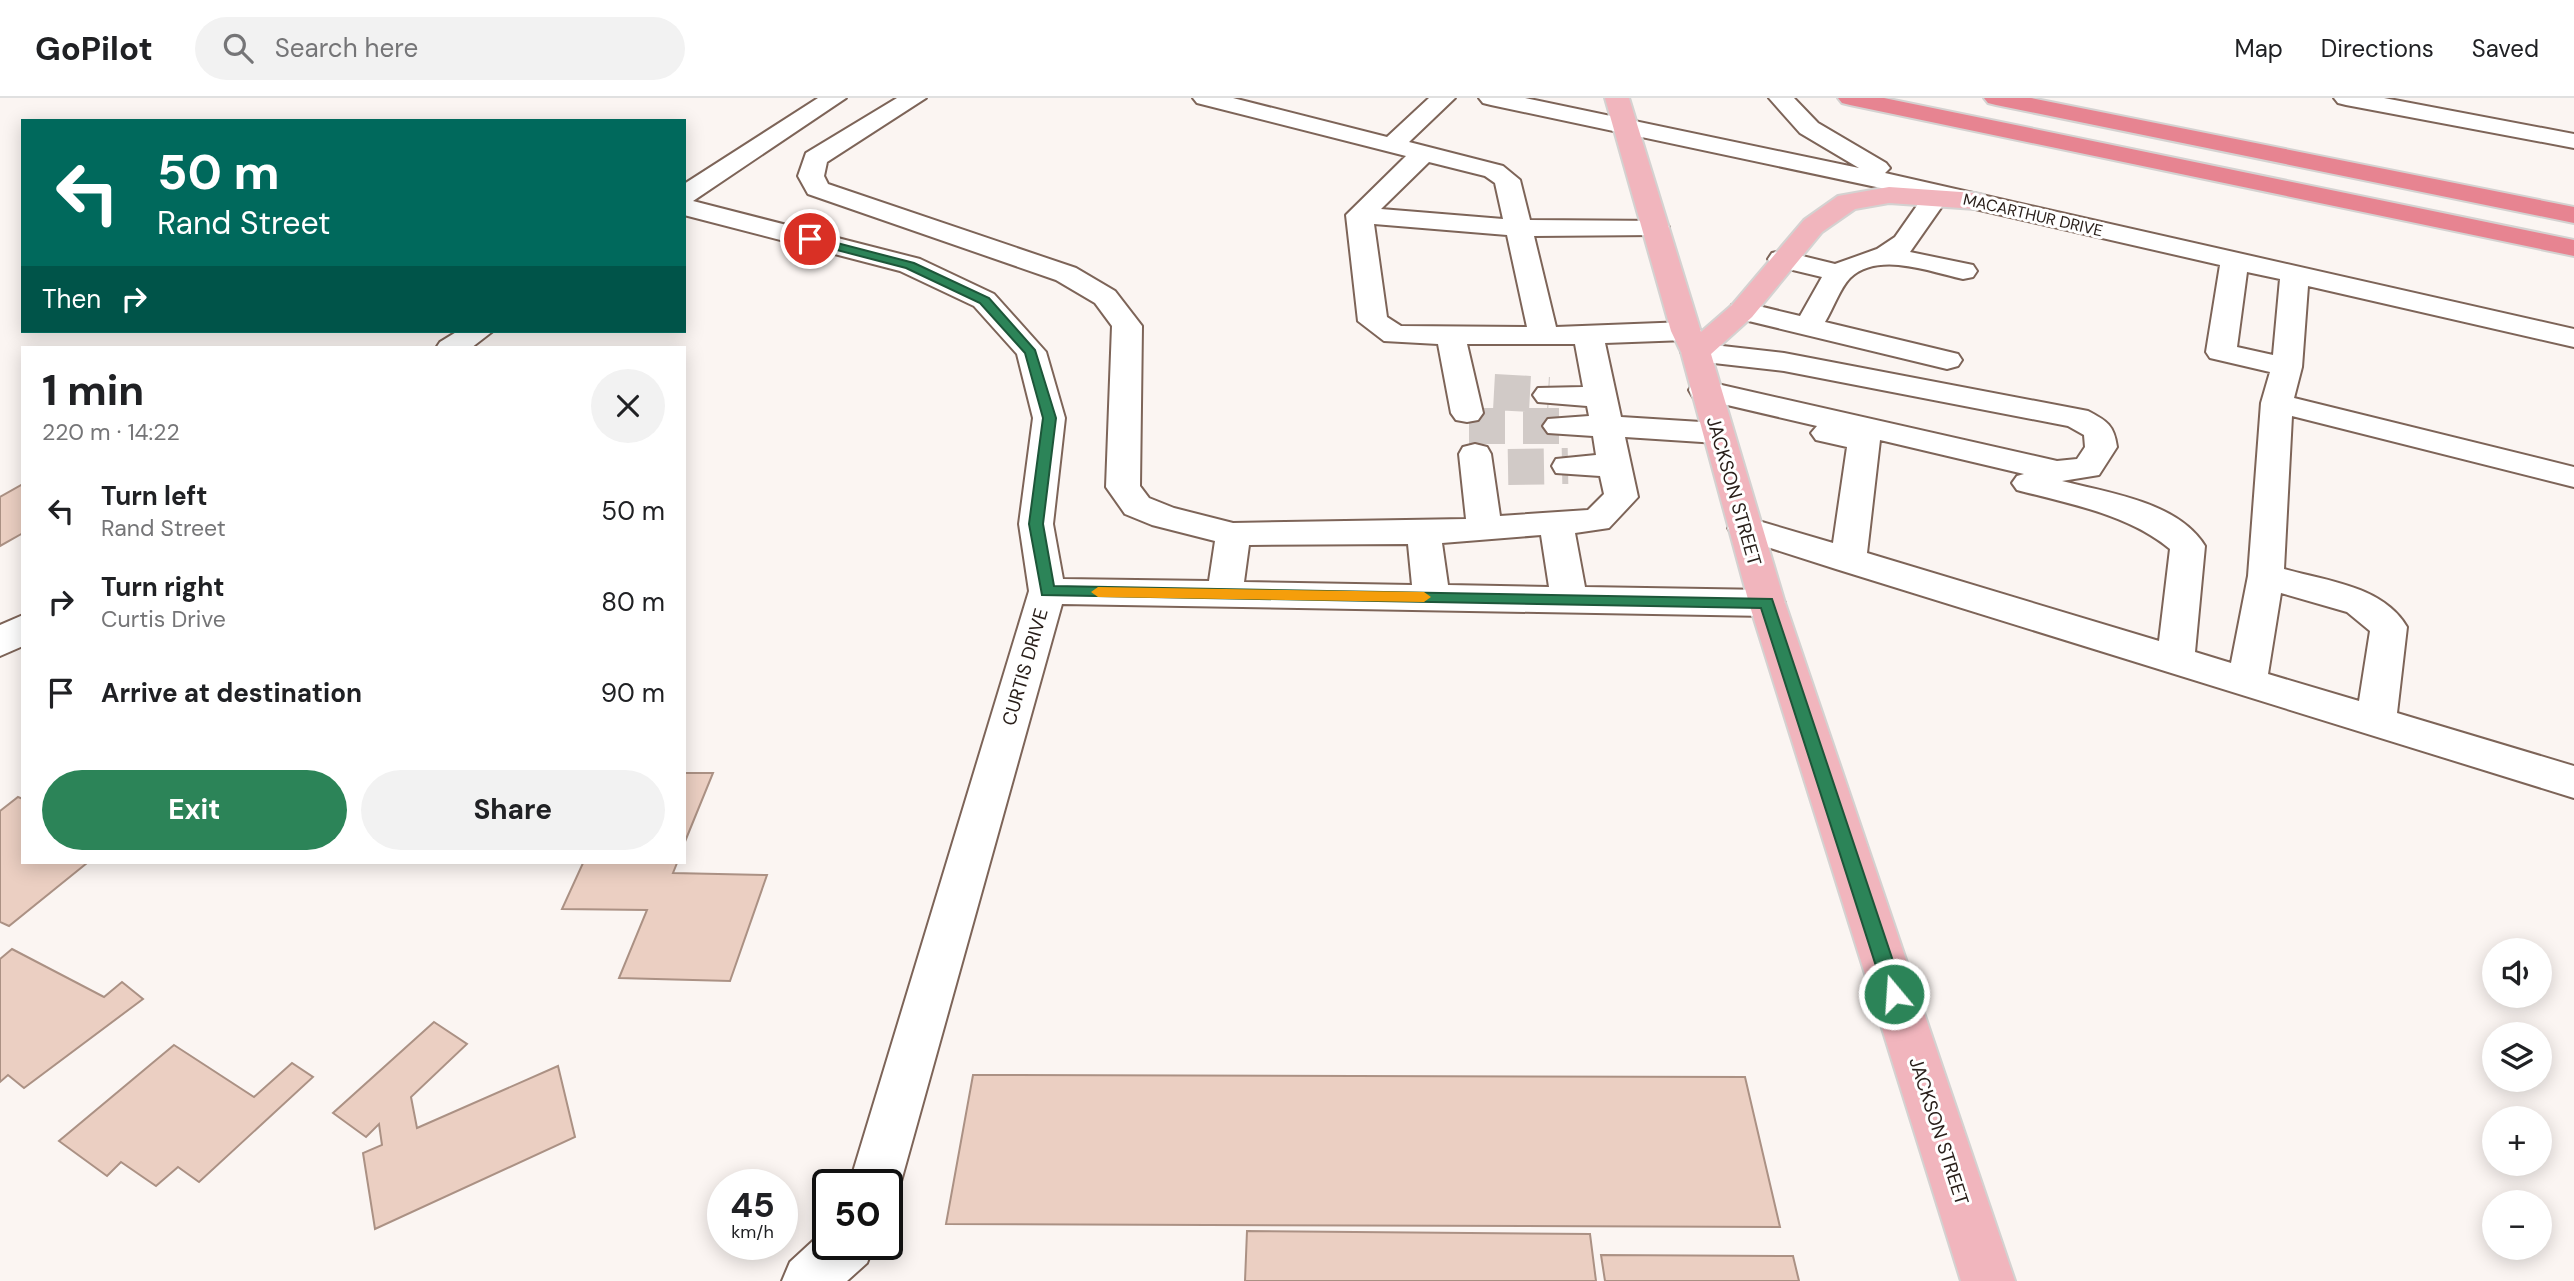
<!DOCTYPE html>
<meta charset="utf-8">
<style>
body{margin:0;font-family:"DM Sans",sans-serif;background:#f2f2f2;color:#202124;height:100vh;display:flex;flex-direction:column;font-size:26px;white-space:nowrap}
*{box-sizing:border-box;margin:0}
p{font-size:23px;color:#757577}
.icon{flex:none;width:38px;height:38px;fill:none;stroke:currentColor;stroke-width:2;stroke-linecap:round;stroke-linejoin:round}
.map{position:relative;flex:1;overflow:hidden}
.panel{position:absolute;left:21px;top:248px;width:665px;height:518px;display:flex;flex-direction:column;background:#fff;border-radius:0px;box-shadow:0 4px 18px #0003}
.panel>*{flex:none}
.guide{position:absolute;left:21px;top:21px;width:665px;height:214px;border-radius:0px;box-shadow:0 4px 18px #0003;background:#00695c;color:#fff;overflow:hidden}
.buttons{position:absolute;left:2482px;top:840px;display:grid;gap:14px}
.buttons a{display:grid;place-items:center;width:70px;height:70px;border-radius:50%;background:#fff;box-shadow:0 4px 18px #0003;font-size:35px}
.speed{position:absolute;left:707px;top:1071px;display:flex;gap:14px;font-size:35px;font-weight:700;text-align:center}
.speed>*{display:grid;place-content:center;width:91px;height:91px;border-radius:50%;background:#fff;box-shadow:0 4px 18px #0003;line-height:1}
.speed small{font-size:18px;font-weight:400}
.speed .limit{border:4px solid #111;border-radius:10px;background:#fff;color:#111}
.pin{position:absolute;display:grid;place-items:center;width:60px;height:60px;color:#fff;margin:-30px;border:4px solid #fff;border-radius:50%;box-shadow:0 2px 7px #0007}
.me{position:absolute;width:77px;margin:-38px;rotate:342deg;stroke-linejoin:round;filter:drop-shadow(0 0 5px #0008)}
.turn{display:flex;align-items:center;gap:24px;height:147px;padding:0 21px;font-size:32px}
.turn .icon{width:91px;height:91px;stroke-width:2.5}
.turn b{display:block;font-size:49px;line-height:60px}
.then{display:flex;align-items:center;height:66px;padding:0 21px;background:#0003;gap:14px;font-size:26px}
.round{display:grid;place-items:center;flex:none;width:74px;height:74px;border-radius:37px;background:#f2f2f2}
.head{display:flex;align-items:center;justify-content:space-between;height:119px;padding:0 21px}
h1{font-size:42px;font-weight:700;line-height:52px}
.cta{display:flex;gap:14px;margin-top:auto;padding:14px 21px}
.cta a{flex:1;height:80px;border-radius:42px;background:#2c8458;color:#fff;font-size:28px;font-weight:700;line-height:80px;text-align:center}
.cta a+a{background:#f2f2f2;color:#202124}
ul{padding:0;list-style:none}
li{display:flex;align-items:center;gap:21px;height:91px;padding:0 21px}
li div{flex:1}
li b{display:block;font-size:26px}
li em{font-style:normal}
header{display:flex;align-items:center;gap:42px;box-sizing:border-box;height:98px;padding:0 35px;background:#fff;border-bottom:2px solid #e0e0e0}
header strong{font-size:33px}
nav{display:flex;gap:38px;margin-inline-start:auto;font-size:24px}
.search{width:490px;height:63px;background:#f2f2f2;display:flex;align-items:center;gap:18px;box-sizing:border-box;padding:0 24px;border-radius:38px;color:#757577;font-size:26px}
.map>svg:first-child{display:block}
.building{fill:#ebcfc2;stroke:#ab9184;stroke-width:2}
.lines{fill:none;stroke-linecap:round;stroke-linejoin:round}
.minor-tunnel{stroke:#d1cac7;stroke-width:36;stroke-dasharray:36 18;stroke-linecap:butt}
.minor-casing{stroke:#7d6458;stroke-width:4}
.major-casing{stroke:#d4d2d1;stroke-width:4}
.highway-casing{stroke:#d4d2d1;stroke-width:4}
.minor{fill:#fff;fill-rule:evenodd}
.major{fill:#f1b5bd;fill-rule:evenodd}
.highway{fill:#e78491;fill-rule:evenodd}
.route{fill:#2c8458;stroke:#1d5639;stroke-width:2}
.slow{fill:#f59e0b}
.labels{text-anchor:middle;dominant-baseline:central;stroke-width:6;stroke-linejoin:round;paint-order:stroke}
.far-street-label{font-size:16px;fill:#2a201b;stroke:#fff}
.street-label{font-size:19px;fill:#2a201b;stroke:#fff}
</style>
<header>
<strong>GoPilot</strong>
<div class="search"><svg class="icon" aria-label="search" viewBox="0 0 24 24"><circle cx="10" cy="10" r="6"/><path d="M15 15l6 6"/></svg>Search here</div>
<nav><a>Map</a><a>Directions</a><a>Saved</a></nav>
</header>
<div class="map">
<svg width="2574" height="1183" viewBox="0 0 2574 1183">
<rect width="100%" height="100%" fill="#fbf5f2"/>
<!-- building -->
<path class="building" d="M 23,386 L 23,435 L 0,448 L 0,399 Z
M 684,675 L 713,675 L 684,746 Z
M 18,699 L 23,701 L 23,765 L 87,765 L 9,828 L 0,824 L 0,713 Z
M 583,765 L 677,765 L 673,775 L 767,777 L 730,883 L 619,880 L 647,812 L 562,811 Z
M 12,851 L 104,899 L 122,884 L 143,901 L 24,990 L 8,977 L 0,984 L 0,861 Z
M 434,924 L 467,946 L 411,999 L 417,1030 L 558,968 L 575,1039 L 375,1131 L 363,1055 L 382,1047 L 379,1026 L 366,1039 L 333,1015 Z
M 174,947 L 254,999 L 292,965 L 313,979 L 199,1084 L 178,1069 L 156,1088 L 121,1064 L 107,1078 L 59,1043 Z
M 973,977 L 1745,979 L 1780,1129 L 946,1126 Z
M 1247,1133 L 1590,1136 L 1596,1183 L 1245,1183 Z
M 1601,1157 L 1793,1158 L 1799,1183 L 1605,1183 Z"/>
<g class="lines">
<!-- minor-tunnel -->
<path class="minor-tunnel" d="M 1494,294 L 1549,297
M 1469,328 L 1559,328
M 1508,369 L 1568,368"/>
<defs>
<path id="minor" d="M 818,0 L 846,0 L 693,103 L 920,161 L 994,196 L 1046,254 L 1065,320 L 1053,426 L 1063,481 L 1209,483 L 1215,443 L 1152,427 L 1125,416 L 1106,389 L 1112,228 L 1095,205 L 1056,182 L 808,96 L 798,78 L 806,55 L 897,0 L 926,0 L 827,64 L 824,78 L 828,86 L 1076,170 L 1115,193 L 1142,228 L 1140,388 L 1149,400 L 1174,410 L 1233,425 L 1466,421 L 1459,356 L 1463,349 L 1475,346 L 1487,349 L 1491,356 L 1500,418 L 1588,412 L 1604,396 L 1600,378 L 1556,375 L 1552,368 L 1556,361 L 1596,357 L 1593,338 L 1548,335 L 1543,328 L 1548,321 L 1589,318 L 1587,308 L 1538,304 L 1533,297 L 1538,290 L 1583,289 L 1575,246 L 1467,246 L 1483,315 L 1478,322 L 1467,324 L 1456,322 L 1451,315 L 1438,246 L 1384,243 L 1358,223 L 1346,117 L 1406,58 L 1197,5 L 1193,0 L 1233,0 L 1387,39 L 1429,0 L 1455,0 L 1409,44 L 1503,68 L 1520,82 L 1530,122 L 1665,123 L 1669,129 L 1665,135 L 1656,137 L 1534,138 L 1556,229 L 1686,224 L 1696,227 L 1701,233 L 1696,239 L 1686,242 L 1605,245 L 1621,319 L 1717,325 L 1728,328 L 1733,335 L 1728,342 L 1717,345 L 1625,339 L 1638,399 L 1609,430 L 1575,435 L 1585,489 L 1767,492 L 1780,496 L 1785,505 L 1780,514 L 1767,518 L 1062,506 L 900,1087 L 892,1104 L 887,1106 L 887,1087 L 849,1087 L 1029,493 L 1019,426 L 1033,320 L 1017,256 L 974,208 L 900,173 L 684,117 L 684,86 ZM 1429,64 L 1485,78 L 1495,85 L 1503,121 L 1381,111 ZM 1374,126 L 1507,137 L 1527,229 L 1401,228 L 1387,219 ZM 1541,437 L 1549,489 L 1448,487 L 1442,445 ZM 1408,446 L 1412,487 L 1244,484 L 1249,447 Z
M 1479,0 L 1525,0 L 1859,70 L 1800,35 L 1769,0 L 1794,0 L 1818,25 L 1886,65 L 1890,70 L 1885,75 L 2574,231 L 2574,249 L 2308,188 L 2302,269 L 2294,300 L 2574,369 L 2574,389 L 2292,318 L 2284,471 C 2326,483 2383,488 2407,529 L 2397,615 L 2574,668 L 2574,700 L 1836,471 L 1733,438 L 1728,430 L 1733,422 L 1745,419 L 1833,445 L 1847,349 L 1816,342 L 1811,335 L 1817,328 L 1693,299 L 1689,292 L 1693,285 L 1704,283 L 2057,363 L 2077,361 L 2085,349 L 2084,337 L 2068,328 L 1784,273 L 1696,263 L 1685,260 L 1681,254 L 1685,248 L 1696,245 L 1784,255 L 2088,313 C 2107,323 2114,327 2117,349 L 2099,377 L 2062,383 C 2109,395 2178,404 2205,448 L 2195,554 L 2231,565 L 2248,478 L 2261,305 L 2270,274 L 2210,260 L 2206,254 L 2220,167 L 1945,104 L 1910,154 L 1973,167 L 1977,173 L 1973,179 L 1963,181 C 1930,174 1879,153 1850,180 C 1840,190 1833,211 1825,224 L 1958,256 L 1962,262 L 1958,268 L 1947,271 L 1732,219 L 1728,213 L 1732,207 L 1742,204 L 1800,218 L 1822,179 L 1772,167 L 1768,161 L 1772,155 L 1782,153 L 1835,166 L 1877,151 L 1895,139 L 1923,99 L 1491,7 L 1483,5 ZM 2247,174 L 2280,181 L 2273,257 L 2237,249 ZM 1880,342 L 2024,376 L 2017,378 L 2012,385 L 2017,392 C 2070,406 2128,416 2170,451 L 2159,543 L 1867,455 ZM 2281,495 L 2347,514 L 2370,533 L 2359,603 L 2268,576 Z
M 2334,0 L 2384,0 L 2574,36 L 2574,50 L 2346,7 L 2338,5 Z
M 458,233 L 493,233 L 471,250 L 436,250 L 440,244 Z
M 23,517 L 23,548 L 0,558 L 0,527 Z
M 828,1129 L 828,1146 L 874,1146 L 867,1165 L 847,1183 L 782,1183 L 790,1164 Z"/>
<path id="major" d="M 1605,0 L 1629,0 L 1701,234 L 1732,207 L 1804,122 L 1838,98 L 1889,89 L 1975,95 L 1984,97 L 1988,103 L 1984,109 L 1975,111 L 1889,105 L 1855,111 L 1822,134 L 1752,219 L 1711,256 L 1785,505 L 2015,1183 L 1961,1183 L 1749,505 L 1681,254 L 1671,233 Z"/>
<path id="highway" d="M 1838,0 L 1884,0 L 2574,142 L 2574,158 L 1850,7 L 1842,5 Z
M 1984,0 L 2031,0 L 2574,109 L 2574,125 L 1996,7 L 1988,5 Z"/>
</defs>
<!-- minor casing -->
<use href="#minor" class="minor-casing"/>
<!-- major casing -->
<use href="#major" class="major-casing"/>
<!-- highway casing -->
<use href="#highway" class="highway-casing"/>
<!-- minor -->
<use href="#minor" class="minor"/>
<!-- major -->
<use href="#major" class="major"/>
<!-- highway -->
<use href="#highway" class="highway"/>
</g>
<!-- route -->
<path class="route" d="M 810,138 L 914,165 L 989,200 L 1035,252 L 1056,320 L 1043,426 L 1054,488 L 1772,501 L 1904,896 L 1901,902 L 1894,904 L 1888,902 L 1885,896 L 1761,510 L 1042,497 L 1029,426 L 1043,320 L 1025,255 L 980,205 L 906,170 L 806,144 L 804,141 Z"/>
<!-- slow -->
<path class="slow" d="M 1098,489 L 1424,494 L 1431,499 L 1424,504 L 1098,499 L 1091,494 Z"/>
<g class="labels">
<!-- far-street labels -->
<g class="far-street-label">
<text transform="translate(2033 117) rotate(13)">MACARTHUR DRIVE</text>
</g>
<!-- street labels -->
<g class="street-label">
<text transform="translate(1734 393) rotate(74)">JACKSON STREET</text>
<text transform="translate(1025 569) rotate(-74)">CURTIS DRIVE</text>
<text transform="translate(1939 1033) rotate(72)">JACKSON STREET</text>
</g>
</g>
</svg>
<div class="buttons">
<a><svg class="icon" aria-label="sound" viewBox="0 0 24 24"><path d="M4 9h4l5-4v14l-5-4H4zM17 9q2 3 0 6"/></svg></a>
<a><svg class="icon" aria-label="layers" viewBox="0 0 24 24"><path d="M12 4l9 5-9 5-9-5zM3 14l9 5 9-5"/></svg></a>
<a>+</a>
<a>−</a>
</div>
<div class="speed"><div>45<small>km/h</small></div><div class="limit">50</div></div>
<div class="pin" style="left:810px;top:141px;background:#d93025"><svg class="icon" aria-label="arrive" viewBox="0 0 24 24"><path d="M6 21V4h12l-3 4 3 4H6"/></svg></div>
<svg class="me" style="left:1894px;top:896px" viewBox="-20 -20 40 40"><circle r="17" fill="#2c8458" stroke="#fff" stroke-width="3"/><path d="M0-11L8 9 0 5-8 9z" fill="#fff"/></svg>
<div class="guide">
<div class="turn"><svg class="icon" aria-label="left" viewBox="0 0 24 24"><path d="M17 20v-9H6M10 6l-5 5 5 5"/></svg><div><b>50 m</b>Rand Street</div></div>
<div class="then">Then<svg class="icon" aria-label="right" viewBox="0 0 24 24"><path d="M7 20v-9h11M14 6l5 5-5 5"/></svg></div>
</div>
<section class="panel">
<div class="head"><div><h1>1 min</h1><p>220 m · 14:22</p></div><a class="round"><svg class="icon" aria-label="close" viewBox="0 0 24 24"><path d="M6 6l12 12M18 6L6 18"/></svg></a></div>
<ul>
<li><svg class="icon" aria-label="left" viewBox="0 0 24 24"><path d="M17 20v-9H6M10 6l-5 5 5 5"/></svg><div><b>Turn left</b><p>Rand Street</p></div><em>50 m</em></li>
<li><svg class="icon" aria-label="right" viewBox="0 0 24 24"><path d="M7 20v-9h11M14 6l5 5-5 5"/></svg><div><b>Turn right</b><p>Curtis Drive</p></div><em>80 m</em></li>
<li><svg class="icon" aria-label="arrive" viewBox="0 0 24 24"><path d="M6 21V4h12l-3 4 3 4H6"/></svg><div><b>Arrive at destination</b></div><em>90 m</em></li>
</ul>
<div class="cta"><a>Exit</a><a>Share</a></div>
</section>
</div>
